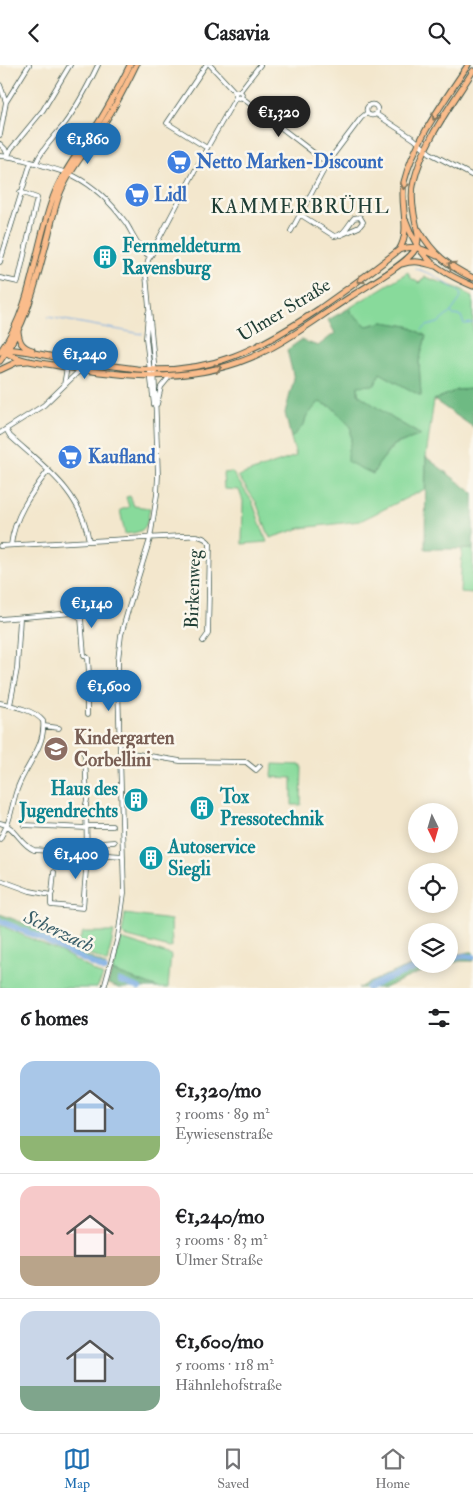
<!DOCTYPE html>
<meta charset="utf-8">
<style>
:root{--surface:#fff;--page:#f6f6f6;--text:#202124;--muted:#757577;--line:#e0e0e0;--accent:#1f6fb2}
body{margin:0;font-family:"IM FELL Double Pica",serif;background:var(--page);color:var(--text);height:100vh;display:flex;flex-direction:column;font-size:19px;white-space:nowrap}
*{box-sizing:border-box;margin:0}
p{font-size:16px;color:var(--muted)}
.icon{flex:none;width:28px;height:28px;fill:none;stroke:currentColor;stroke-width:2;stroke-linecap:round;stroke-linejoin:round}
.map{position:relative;height:923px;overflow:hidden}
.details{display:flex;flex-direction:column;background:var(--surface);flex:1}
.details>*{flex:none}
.needle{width:32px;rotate:175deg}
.buttons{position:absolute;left:408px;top:738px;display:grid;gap:10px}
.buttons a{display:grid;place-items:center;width:50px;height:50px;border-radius:50%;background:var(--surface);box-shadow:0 2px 12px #0003;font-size:25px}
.price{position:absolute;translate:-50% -42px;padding:0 11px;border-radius:18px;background:var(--accent);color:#fff;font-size:16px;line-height:32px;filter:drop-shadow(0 1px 2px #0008)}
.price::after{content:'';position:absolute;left:50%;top:30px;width:15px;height:11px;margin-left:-8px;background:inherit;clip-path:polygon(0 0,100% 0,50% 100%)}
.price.selected{background:#222;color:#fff}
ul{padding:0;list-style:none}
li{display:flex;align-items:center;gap:15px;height:125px;padding:0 20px}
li+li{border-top:1px solid var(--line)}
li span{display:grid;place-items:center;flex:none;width:140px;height:100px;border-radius:15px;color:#555}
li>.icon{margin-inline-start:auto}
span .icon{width:60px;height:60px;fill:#fffc;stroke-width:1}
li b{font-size:21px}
h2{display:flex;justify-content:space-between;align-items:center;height:60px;padding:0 20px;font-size:21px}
header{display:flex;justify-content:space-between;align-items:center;height:65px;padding:0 20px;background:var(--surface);font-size:22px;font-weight:700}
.menu{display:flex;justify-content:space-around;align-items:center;height:70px;border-top:1px solid var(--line);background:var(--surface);font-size:14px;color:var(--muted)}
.menu a{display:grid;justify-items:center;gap:2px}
.menu .selected{color:var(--accent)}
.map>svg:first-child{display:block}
.green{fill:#88da9b;stroke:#548c68}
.forest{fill:#6eba83;stroke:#467c5c}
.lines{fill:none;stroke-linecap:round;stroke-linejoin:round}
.stream{stroke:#77aae3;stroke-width:1}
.river{stroke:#77aae3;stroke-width:6}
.minor-casing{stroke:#3f564b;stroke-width:5.5}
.major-casing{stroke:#3f564b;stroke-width:7}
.minor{stroke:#fff;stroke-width:4}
.major{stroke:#fabc8b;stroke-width:5}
.oneway{stroke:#82765b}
.labels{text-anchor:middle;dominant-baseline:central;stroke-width:5;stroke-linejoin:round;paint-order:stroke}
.shop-label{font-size:19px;font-weight:bold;fill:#366cbe;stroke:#fbf7ec;text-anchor:start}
.culture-label{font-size:19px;font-weight:bold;fill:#0d838f;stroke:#fbf7ec;text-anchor:start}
.street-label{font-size:19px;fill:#1f3d34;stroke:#fbf7ec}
.education-label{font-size:19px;font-weight:bold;fill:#785e54;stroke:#fbf7ec;text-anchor:start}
.neighbourhood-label{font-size:20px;letter-spacing:1px;fill:#1f3d34;stroke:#fbf7ec}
.water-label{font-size:20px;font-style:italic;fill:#395e69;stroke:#fbf7ec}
</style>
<header><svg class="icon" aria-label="back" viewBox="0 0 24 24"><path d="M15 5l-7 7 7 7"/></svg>Casavia<svg class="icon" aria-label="search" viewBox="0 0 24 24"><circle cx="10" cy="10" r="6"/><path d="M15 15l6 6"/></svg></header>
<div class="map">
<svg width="473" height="923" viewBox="0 0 473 923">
<rect width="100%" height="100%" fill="#fbf7ec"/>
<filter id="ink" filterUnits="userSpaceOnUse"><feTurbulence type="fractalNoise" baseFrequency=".02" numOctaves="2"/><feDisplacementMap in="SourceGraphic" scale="10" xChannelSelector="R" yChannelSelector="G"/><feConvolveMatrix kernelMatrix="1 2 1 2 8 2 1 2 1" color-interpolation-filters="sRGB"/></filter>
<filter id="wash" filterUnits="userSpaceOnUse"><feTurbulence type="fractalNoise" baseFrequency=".0096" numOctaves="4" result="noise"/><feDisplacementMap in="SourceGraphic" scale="20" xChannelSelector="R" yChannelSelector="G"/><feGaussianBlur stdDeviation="1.12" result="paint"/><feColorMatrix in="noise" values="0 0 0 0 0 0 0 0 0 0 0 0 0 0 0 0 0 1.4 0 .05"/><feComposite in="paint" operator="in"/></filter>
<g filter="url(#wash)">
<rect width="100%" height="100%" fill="#f3e7cd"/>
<path class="green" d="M 408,207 L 411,213 L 419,218 L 425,212 L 463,225 L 473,233 L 473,324 L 457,325 L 434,335 L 426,392 L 425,424 L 360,456 L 301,463 L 270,473 L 256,437 L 238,411 L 296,391 L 291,373 L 304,360 L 306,352 L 319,337 L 332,342 L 351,362 L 351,376 L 348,385 L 373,409 L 378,400 L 394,380 L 421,370 L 392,353 L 358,329 L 358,320 L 380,308 L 421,331 L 419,297 L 426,271 L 408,261 L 383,257 L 367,261 L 350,247 L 351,242 Z
M 232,407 L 252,436 L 267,477 L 242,479 L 243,436 L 239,425 L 224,424 L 223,408 Z
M 130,431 L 134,441 L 150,443 C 146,463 147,467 125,469 L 120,445 L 129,442 L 126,432 Z
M 462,484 L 473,484 L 473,528 L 460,527 Z
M 273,699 L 302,700 L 301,740 L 292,740 L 292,713 L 272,712 Z
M 125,849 L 171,855 L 172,882 L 170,883 L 124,871 L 122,869 Z
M 0,860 L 63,888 L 103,911 L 97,923 L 0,923 Z
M 83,867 L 114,867 L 107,898 L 76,882 Z
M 121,874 L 171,890 L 168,923 L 158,923 L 112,906 Z"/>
<path class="forest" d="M 351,242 L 350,247 L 367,261 L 383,257 L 408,261 L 426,271 L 419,297 L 421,331 L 380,308 L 375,320 L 358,321 L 358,329 L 392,353 L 421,370 L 393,380 L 378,400 L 373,409 L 348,397 L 348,385 L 351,376 L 351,362 L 332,342 L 319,337 L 306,352 L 304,360 L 291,373 L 285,348 L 294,314 L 287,285 L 301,275 L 318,281 L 335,268 L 328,255 Z
M 473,324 L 473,362 L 434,335 L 457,325 Z
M 426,392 L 473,428 L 473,484 L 425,484 Z
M 0,849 L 35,862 L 106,901 L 104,906 L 52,879 L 0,857 Z
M 469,887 L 473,887 L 473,896 L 460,896 L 418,908 L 384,923 L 358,923 L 384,911 L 416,899 L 449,899 L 449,891 Z
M 112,906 L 158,923 L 119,923 L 108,919 Z"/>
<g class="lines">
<path class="stream" d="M 415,203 L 433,210 L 460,227 L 461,233 L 451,247 L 453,250 L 461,251 L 464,259 L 473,258
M 48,252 L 142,269
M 422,265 L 427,261 L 438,258 L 451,247"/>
<path class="river" d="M 0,856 L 41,873 L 105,905
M 449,894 L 464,891 L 473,892
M 120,916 L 139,923
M 368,923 L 384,915 L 426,899"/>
</g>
</g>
<g filter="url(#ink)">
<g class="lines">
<defs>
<path id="minor" d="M 206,0 L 167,58 L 207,83
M 210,0 L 235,27 L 235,29 L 236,32 L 239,33 L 241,32 L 242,29 L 240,26 L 235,27
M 0,20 L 6,37 L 0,70
M 240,26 L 260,0
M 241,32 L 314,88 L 322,94 L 326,95
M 6,37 L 29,0
M366.5 45a5.5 5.5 0 1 1 11 0a5.5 5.5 0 1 1-11 0Z
M 376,49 L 414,74 L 430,88 L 473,111
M 0,79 L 5,84 L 8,91
M 0,91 C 13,91 25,95 38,99 C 50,103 63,106 74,111 C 94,121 113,140 126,158 C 132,167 140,187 150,191
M 8,91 L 11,84 L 43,45 L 70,0
M 326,95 L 330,94 L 361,53 L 367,48
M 36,98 C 43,82 53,74 63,61 C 77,42 88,21 98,0
M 301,150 L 334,171 C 344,171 348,160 354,153 L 360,152 L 363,157 L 359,162 L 341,170
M 291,166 L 325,103 L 326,95
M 152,187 L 207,83 L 236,32
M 0,197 L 31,97
M 0,213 L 18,217 L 37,133 L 20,127
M 148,248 L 146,273 L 154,340
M 64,320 L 67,302
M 157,339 L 161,322 L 170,311
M 6,364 L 10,371 C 45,403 81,426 89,476
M 0,368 L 44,340 L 77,308 L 83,305
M 11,480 C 14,452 31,428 48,406
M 0,481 L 181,471 C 192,471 204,469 210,479 L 208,569 L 203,576
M 0,554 L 73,548 L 81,553 L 84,590 L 88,593 L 90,625 L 87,629 L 87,650
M 0,638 C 14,641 34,645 43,656 C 46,681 26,700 18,722 C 13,734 12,748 7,760 C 5,765 2,769 0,774
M 10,640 L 17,604 L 20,553
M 44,661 L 59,663
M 120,686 L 180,696 L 246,697 L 256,705 L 260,701
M 0,758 C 16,761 20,780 34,785 L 123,791
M 24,760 L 86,763
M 87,761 L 112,761
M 87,779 L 114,777
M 0,815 L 30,826 L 51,830 L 52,828 L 54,807
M 51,830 L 51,840 L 83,843 L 87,792 L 86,739 L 87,735 L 85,690 L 82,685
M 104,923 L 118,872 L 124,828 L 118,619 L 118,595 L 121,570 L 129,542 L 150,474 L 157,429 L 158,410 L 154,297 L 146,210 L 148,195 L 152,189 L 151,185"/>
<path id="major" d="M 406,156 C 419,194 438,206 473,221
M 419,165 C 433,189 448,201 473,213
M 399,185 C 412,165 399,139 404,117 C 414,76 445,35 468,0
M 402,199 C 414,195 422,197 435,201
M 18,266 C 19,277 22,282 32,285
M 2,284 C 13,296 43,298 59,301 C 129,313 201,320 267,285 C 296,270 322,250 350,232 C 365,222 405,200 414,186 C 422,174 416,162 414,149 C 412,138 411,127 414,116 C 424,75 451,41 473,6
M 2,284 C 20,284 37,289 55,292 C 82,297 109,301 137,304 C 212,310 259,284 319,244 C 346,225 373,206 399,185 C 416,179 422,184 437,191
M 0,287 C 35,239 34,177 56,125 C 66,102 83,81 97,60 C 109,41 120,20 130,0
M 0,296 C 28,258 37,213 49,168 C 52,155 55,141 60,128 C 70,103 89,83 103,60 C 116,41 126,20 136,0
M 0,305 L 17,297 L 28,296"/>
</defs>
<use href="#minor" class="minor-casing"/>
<use href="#major" class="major-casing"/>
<use href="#minor" class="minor"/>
<use href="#major" class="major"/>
</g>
<defs><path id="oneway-chevron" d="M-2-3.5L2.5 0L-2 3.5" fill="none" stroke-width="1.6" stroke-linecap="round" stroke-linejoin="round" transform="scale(1.25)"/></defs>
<g class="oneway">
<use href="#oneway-chevron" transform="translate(435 52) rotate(122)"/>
<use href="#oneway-chevron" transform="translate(404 121) rotate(101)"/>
<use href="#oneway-chevron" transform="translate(451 200) rotate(-146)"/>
<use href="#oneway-chevron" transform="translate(360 215) rotate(144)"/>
<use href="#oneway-chevron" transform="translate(218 303) rotate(-15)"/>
</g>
</g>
<defs>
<symbol id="supermarket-disc" viewBox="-11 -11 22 22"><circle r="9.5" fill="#3f7fe0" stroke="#fbf7ec"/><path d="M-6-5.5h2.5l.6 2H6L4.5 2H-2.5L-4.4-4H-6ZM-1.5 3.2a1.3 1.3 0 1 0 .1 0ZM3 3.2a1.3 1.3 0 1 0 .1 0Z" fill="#fff"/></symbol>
<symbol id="building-disc" viewBox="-11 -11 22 22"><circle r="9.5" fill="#0f9aa8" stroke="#fbf7ec"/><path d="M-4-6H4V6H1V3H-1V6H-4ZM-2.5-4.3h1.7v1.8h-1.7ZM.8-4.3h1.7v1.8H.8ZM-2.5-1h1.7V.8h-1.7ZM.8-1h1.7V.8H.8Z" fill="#fff"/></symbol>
<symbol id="school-disc" viewBox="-11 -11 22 22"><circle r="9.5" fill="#8d6e63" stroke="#fbf7ec"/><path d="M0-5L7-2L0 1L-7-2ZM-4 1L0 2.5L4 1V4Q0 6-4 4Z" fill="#fff"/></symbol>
</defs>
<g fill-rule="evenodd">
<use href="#supermarket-disc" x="165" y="83" width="28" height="28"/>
<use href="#supermarket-disc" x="123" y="116" width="28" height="28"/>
<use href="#building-disc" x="91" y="178" width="28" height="28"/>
<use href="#supermarket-disc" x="56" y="378" width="28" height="28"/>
<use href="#school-disc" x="42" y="670" width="28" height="28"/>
<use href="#building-disc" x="122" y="721" width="28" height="28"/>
<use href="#building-disc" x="188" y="729" width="28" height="28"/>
<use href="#building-disc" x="137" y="779" width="28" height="28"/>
</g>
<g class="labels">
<g class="shop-label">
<text x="196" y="97">Netto Marken-Discount</text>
<text x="154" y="130">Lidl</text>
<text x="88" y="392">Kaufland</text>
</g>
<g class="culture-label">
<text x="122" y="181">Fernmeldeturm<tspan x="122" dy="22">Ravensburg</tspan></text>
<text x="118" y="724" text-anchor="end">Haus des<tspan x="118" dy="22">Jugendrechts</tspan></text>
<text x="220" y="732">Tox<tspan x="220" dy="22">Pressotechnik</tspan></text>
<text x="168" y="782">Autoservice<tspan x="168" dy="22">Siegli</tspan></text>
</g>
<g class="street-label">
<text transform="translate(284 245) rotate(-31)">Ulmer Straße</text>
<text transform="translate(193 524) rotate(-88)">Birkenweg</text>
</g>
<g class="education-label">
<text x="74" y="673">Kindergarten<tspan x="74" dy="22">Corbellini</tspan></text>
</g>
<g class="neighbourhood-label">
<text x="300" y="141">KAMMERBRÜHL</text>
</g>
<g class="water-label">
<text transform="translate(59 866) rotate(25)">Scherzach</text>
</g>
</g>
</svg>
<div class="buttons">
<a><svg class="needle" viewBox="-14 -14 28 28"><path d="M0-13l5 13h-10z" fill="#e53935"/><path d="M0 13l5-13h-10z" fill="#757577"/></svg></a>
<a><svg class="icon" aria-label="locate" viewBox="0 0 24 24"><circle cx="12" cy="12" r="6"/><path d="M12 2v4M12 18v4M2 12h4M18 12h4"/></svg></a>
<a><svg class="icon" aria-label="layers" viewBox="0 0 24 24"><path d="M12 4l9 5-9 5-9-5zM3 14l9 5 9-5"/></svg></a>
</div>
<b class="price selected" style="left:279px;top:73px">€1,320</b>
<b class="price" style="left:88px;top:100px">€1,860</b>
<b class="price" style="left:85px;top:315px">€1,240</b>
<b class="price" style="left:92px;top:564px">€1,140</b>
<b class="price" style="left:109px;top:647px">€1,600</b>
<b class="price" style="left:76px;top:815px">€1,400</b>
</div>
<section class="details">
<h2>6 homes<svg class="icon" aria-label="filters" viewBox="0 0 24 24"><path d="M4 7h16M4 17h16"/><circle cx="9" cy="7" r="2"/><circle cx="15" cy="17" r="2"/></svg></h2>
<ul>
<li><span style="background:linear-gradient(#a9c7e8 75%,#8fb573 0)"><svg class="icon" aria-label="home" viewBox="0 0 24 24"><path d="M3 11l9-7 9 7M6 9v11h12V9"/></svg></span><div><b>€1,320/mo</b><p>3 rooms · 89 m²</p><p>Eywiesenstraße</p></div></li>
<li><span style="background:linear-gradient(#f6c9c9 70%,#b9a48a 0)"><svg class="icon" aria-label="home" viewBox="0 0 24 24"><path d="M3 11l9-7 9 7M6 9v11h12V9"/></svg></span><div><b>€1,240/mo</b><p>3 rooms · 83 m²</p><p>Ulmer Straße</p></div></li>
<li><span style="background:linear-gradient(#c9d6e8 75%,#7fa58c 0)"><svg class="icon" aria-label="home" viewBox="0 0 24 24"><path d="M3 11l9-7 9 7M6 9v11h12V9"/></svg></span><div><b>€1,600/mo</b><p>5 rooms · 118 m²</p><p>Hähnlehofstraße</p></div></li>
</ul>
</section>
<nav class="menu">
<a class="selected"><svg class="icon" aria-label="map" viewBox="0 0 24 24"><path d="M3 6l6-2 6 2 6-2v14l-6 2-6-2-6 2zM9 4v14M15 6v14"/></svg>Map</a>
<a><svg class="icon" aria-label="saved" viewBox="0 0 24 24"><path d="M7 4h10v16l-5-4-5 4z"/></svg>Saved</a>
<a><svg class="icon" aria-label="home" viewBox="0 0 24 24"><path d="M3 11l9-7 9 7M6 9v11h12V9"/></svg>Home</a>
</nav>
